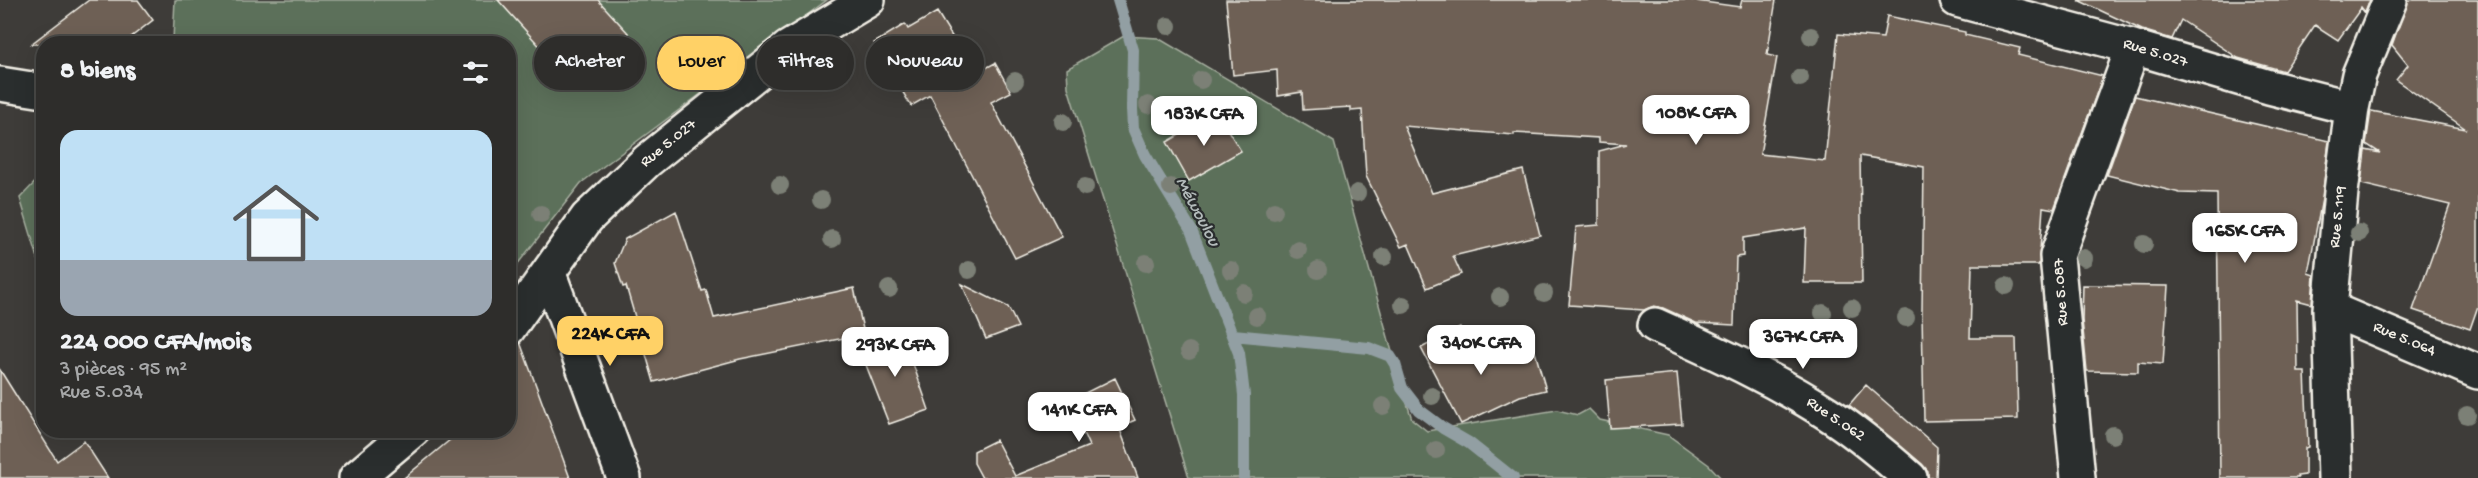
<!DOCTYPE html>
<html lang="fr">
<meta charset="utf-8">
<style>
:root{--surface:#2e2d2b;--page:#363533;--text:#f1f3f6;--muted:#a7a8a9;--line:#494947;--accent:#ffd166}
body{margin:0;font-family:"Gochi Hand",sans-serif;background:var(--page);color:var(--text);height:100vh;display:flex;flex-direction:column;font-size:22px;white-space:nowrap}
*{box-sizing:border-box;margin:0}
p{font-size:20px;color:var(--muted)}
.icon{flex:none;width:33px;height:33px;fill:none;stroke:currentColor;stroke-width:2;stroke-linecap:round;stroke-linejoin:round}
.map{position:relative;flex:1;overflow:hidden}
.side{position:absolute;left:36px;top:36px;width:480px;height:402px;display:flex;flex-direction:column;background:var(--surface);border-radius:24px;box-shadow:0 6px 24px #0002,0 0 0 2px var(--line)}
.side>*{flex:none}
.guide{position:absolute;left:534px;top:36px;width:570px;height:54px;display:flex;gap:12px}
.price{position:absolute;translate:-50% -51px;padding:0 14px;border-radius:12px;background:#fff;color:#222;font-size:20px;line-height:39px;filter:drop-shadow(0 2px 3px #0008)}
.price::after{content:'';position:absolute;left:50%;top:36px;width:18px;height:14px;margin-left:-9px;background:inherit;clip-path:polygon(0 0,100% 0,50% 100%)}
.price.active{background:var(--accent);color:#111}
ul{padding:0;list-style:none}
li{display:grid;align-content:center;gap:12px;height:318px;padding:0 24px}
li+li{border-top:2px solid var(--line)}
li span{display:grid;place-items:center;height:186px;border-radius:18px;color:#555}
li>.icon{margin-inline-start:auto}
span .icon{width:108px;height:108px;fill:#fffc;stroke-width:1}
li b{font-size:26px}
h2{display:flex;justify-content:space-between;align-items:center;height:72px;padding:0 24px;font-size:26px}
.tag{padding:0 21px;border-radius:27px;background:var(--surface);box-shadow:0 6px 24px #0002,0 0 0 2px var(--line);font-size:21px;line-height:54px}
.tag.active{background:var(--accent);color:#111}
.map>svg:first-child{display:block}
.green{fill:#5b705a;stroke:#a8b0a1;stroke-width:1.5}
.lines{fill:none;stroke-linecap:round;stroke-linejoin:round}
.stream{stroke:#929fa3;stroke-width:12}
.building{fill:#6e6054;stroke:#f4f1e8;stroke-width:1.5}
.minor-casing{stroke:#f4f1e8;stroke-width:38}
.minor{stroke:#2a2d2e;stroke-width:33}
.tree{fill:#7c8076}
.labels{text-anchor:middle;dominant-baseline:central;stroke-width:4.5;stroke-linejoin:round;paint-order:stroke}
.street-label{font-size:16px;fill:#f4f1e8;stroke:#2a2d2e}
.water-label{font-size:18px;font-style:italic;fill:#b2baba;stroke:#2a2d2e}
</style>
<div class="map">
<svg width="2478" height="478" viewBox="0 0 2478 478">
<rect width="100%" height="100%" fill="#3e3c39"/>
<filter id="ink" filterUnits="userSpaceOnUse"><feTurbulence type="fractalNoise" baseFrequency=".0167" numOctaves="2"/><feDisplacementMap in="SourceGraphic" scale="12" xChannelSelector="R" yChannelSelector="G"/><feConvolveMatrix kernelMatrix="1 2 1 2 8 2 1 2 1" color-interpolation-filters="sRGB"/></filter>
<g filter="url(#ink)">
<path class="green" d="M 175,0 L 827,0 L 581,183 L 509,275 L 508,44 L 170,44 L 173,40 Z
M 1124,36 L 1158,38 L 1334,142 L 1402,388 L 1412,419 L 1427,431 L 1557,410 L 1578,415 L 1589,409 L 1600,420 L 1668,435 L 1709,465 L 1721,478 L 1189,478 L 1068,87 L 1067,69 Z
M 43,174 L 43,275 L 20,198 Z"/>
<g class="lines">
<path class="stream" d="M 1118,0 L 1133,50 L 1132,109 L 1133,128 L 1145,155 L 1191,230 L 1239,353 L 1244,395 L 1244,478
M 1233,335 L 1369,348 L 1390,356 L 1395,364 L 1402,388 L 1419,410 L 1443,428 L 1469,443 L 1513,478"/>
</g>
<path class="building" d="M 89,0 L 138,0 L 153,20 L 122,44 L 31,44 Z
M 498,0 L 598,0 L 629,34 L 573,83 Z
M 1226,0 L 1689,0 L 1740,7 L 1742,0 L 1776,0 L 1767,55 L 1777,57 L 1760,154 L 1825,161 L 1838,34 L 1883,38 L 1887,16 L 1965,32 L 1965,35 L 2020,48 L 2018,55 L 2103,76 L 2054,209 L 2043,207 L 2039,265 L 1972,265 L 1970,338 L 2016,338 L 2018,419 L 1924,421 L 1922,312 L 1924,167 L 1860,156 L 1862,283 L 1804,283 L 1806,228 L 1743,238 L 1743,256 L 1736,257 L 1734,325 L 1696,323 L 1663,308 L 1654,306 L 1644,310 L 1569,305 L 1576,227 L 1599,225 L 1599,151 L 1626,144 L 1599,142 L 1599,138 L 1514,133 L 1514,135 L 1404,126 L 1432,193 L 1523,170 L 1540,235 L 1453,256 L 1461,274 L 1427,288 L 1408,244 L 1401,247 L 1366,176 L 1362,110 L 1351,111 L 1351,107 L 1303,110 L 1302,92 L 1278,96 L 1277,70 L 1233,75 Z
M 2078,0 L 2370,0 L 2365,13 L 2361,8 L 2338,40 L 2315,25 L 2284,71 L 2238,58 L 2181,20 L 2172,39 L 2142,30 Z
M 2408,0 L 2478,0 L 2478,306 L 2470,329 L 2413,310 L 2450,205 L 2361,184 L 2365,150 L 2380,153 L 2366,144 L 2371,111 L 2466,129 L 2396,80 L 2408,65 L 2392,45 Z
M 937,12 L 975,74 L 995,63 L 1011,92 L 991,102 L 1062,237 L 1015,258 L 930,95 L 911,106 L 874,43 L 905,24 L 908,29 Z
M 2135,96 L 2329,141 L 2322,199 L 2308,273 L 2314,275 L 2312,304 L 2297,300 L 2298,372 L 2305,372 L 2308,447 L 2305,448 L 2305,475 L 2297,476 L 2298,478 L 2220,478 L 2217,194 L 2180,193 L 2107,175 Z
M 1217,113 L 1241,151 L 1189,181 L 1167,142 Z
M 676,211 L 702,291 L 706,290 L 714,318 L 854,288 L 864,334 L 740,359 L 654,382 L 626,286 L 623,287 L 615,263 L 625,239 Z
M 962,284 L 1008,307 L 1018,327 L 986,339 Z
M 2083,285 L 2168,286 L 2163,364 L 2138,362 L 2138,372 L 2087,371 L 2082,320 Z
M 1460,328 L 1478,362 L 1533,345 L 1546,390 L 1520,396 L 1461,424 L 1421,348 Z
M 902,332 L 929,410 L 889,424 L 859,347 Z
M 520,342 L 570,478 L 404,478 L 462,430 L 508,430 L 508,347 Z
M 0,370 L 57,461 L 84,441 L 108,478 L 0,478 Z
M 1677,373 L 1682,424 L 1610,428 L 1606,380 Z
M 1115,378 L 1135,420 L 1119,427 L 1138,478 L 982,478 L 974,463 L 974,451 L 996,440 L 1015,476 L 1089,446 L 1069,401 Z
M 1866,385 L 1937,447 L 1936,478 L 1928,478 L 1928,471 L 1922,464 L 1849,405 Z"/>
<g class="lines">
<defs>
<path id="minor" d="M 1957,0 L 2133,47 L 2269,87 L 2352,108
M 0,84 L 44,91
M 549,274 L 624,478
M 2330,309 L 2478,372
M 1655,325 C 1714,352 1773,378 1827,413 C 1857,432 1884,455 1910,478
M 508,329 L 587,218 L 647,161 L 788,48 L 868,0
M 356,478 L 413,430
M 2078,478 L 2057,256 L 2133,47
M 2335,478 L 2330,309 L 2341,192 L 2352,108 L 2359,75 L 2390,0"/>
</defs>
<use href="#minor" class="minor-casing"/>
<use href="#minor" class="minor"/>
</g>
<g class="tree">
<circle cx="1168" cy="26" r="9"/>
<circle cx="1811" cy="36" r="9"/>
<circle cx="1800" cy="78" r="9"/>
<circle cx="1201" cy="80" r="9"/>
<circle cx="1015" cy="81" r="9"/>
<circle cx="1148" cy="105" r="9"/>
<circle cx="1063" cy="122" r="9"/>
<circle cx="780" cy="185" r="9"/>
<circle cx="1085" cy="187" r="9"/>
<circle cx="1171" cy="187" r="9"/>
<circle cx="1357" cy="193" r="9"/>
<circle cx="821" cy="200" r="9"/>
<circle cx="1274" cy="211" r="9"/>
<circle cx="541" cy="214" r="9"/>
<circle cx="2359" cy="233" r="9"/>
<circle cx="832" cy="239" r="9"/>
<circle cx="2144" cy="244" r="9"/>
<circle cx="1298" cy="250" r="9"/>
<circle cx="1384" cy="257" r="9"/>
<circle cx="2084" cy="258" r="9"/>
<circle cx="1146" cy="263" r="9"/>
<circle cx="969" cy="270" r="9"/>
<circle cx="1231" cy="270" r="9"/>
<circle cx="1318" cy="270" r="9"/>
<circle cx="2006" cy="286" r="9"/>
<circle cx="889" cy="289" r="9"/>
<circle cx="1244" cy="293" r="9"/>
<circle cx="1544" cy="293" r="9"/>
<circle cx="1500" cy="297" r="9"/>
<circle cx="1403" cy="305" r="9"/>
<circle cx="1852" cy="308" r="9"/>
<circle cx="1823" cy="313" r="9"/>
<circle cx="1257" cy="316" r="9"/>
<circle cx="1906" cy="318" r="9"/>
<circle cx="1189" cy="351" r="9"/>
<circle cx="1432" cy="396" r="9"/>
<circle cx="1383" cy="406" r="9"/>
<circle cx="2467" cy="415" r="9"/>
<circle cx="2113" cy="435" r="9"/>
<circle cx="1436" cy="450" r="9"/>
</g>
</g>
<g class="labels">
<g class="street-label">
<text transform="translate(2155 54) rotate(17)">Rue 5.027</text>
<text transform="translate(669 144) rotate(-39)">Rue 5.027</text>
<text transform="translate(2339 217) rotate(-84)">Rue 5.119</text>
<text transform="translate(2062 292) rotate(-94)">Rue 5.087</text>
<text transform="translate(2404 340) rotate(23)">Rue 5.064</text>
<text transform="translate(1835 420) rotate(34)">Rue 5.062</text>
</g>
<g class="water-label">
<text transform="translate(1197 212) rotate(62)">Méwoulou</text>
</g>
</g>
</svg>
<b class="price" style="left:1696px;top:146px">108K CFA</b>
<b class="price" style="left:1204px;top:147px">183K CFA</b>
<b class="price" style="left:2245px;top:264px">165K CFA</b>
<b class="price active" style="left:610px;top:367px">224K CFA</b>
<b class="price" style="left:1803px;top:370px">367K CFA</b>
<b class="price" style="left:1481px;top:376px">340K CFA</b>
<b class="price" style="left:895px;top:378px">293K CFA</b>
<b class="price" style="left:1079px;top:443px">141K CFA</b>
<div class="guide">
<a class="tag">Acheter</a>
<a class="tag active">Louer</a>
<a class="tag">Filtres</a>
<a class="tag">Nouveau</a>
</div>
<section class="side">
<h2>8 biens<svg class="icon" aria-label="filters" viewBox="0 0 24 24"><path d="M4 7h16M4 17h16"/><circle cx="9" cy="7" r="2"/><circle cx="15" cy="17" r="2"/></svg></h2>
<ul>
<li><span style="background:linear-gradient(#bfe0f5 70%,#9aa5b1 0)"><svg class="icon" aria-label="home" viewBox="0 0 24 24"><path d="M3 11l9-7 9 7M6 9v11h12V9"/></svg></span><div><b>224 000 CFA/mois</b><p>3 pièces · 95 m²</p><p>Rue 5.034</p></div></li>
</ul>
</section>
</div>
